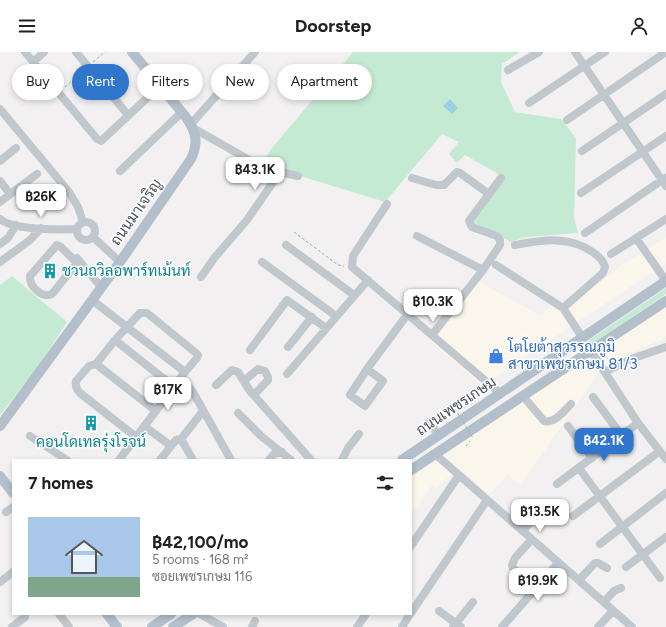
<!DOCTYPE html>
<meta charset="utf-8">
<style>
:root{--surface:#fff;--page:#f6f6f6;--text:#202124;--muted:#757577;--line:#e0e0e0;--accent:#3076cd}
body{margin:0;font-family:Figtree,Sarabun,sans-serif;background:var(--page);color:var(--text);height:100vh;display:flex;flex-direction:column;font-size:15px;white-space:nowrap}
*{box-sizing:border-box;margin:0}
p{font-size:13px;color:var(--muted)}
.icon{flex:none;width:22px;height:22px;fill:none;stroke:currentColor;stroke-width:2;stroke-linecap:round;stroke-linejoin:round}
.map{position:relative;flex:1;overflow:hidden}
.panel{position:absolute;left:12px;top:407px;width:400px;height:156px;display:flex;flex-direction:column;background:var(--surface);border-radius:0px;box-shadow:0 2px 6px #0003}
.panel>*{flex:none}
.top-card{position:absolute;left:12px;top:12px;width:400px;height:36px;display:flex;gap:8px}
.price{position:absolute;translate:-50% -34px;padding:0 9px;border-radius:8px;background:#fff;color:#222;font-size:13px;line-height:26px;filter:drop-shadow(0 1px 2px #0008)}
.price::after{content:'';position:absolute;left:50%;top:24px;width:12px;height:9px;margin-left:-6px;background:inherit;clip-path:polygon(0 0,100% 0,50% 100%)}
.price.on{background:var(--accent);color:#fff}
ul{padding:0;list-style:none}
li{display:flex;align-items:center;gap:12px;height:100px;padding:0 16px}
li+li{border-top:1px solid var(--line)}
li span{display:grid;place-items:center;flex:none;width:112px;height:80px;border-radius:0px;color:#555}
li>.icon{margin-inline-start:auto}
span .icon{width:48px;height:48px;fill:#fffc;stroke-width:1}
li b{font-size:17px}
h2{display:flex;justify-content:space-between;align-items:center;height:48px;padding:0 16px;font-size:17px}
.chip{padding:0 14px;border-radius:18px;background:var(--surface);box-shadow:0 2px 6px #0003;font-size:14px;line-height:36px}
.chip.on{background:var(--accent);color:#fff}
header{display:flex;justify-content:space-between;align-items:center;height:52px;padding:0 16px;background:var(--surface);font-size:18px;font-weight:700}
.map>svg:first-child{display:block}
.commercial{fill:#faf6ec}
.green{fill:#c5ead3}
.water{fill:#97d3e2}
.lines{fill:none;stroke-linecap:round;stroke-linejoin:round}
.path{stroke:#81c4a2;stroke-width:1;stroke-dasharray:3 2;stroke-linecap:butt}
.minor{stroke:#c0c7cd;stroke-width:8}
.major{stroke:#b3c0cb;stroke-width:10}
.path-bridge{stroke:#81c4a2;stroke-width:1;stroke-dasharray:3 2;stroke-linecap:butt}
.labels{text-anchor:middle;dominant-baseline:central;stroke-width:3;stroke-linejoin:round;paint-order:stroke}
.street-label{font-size:15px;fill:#4a535b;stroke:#fff}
.culture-label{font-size:15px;fill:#0d838f;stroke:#fff;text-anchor:start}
.shop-label{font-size:15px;fill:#366cbe;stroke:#fff;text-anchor:start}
</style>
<header><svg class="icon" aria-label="menu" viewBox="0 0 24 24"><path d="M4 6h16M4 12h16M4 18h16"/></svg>Doorstep<svg class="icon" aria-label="person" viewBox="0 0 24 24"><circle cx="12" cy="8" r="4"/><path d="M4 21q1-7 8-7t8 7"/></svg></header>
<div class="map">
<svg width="666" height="575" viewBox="0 0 666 575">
<rect width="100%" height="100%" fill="#f2f0f0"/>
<path class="commercial" d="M 666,185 L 666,211 L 482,334 L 431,290 L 479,229 L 540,264 L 551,254 L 567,255 L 619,215 Z
M 666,253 L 666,285 L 661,288 L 604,312 L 521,433 L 508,423 L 489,443 L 458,416 L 437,436 L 432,433 L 411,463 L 411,425 Z"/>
<path class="green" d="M 353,0 L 520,0 L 502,12 L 501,30 L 515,60 L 561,67 L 576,86 L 574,166 L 578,181 L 526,185 L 511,190 L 473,170 L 500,123 L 465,103 L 457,111 L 449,102 L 459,90 L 442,82 L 385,150 L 261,112 L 272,96 Z
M 12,224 L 67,270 L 37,316 L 0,363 L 0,233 Z
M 666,236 L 666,242 L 591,293 L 588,289 Z"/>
<path class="water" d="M 450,47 L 458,56 L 452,62 L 443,54 Z"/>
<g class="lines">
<path class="path" d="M 93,10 L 105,0
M 65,35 L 83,19
M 294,180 L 338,213 L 344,214
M 443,361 L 455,357
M 466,394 L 470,389"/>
<path class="minor" d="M 25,0 L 97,87 L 101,89 L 160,34
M 76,0 L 128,63
M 575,0 L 666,134
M 33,10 L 44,0
M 508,18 L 539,0
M 529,51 L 605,0
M 0,57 L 69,140 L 78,155 L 83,170
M 567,68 L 666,0
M 191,72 L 255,0
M 193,76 L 260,114 L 280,120 L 247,168 L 215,205 L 201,225
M 582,99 L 666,42
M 0,109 L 16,96
M 120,119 L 182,60
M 280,120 L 298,124
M 412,126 L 436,133 L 444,133 L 457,120 L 460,121 L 489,142
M 0,129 L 10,142
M 581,141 L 666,84
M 0,150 L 37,122
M 387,152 L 353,204 L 352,215 L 501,342
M 0,167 C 13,178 60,178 77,177
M77 179a9 9 0 1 1 18 0a9 9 0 1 1-18 0Z
M 585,181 L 665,126
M 417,184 L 483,218
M 93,185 L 120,210
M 636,186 L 666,229
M 0,192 L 8,186 L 16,173
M 286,193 L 354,243
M 515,193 C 543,188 570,183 594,201 C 600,206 603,208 605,215 L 603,221 L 563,256
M 611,202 L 666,167
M 77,206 L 101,235
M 0,210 L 30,188 L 41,176
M 262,210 L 336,264
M 77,211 L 61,195 L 57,193 L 30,224 C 29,234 42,247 52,242 L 77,211 L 79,209
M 496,213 L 563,256 L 582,285
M 92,248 L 185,320
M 432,283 L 483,218 L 500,193 L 500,188 L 497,184 L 472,175 L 469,169 L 501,126
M 115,288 L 174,335
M 288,295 L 312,265
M 250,298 L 287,248 L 326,276
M 591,299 L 638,371 L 666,407
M 96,312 L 156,359
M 367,317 L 383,329 L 365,354 L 350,343 L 367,317 L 407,263
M 605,320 L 631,307 L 666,295
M 287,322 L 368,228
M 181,326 L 193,340 L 231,408
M 244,329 L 258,317 L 265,319 L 268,325 L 268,328 L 254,343
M 216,333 L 232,318 L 238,320 L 250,339 L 311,408
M 523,344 L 544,369 C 555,372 564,359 571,352
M 593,345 L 622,384
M 238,361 L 261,384 L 291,408
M 429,370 L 439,384
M 144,374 L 171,394
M 568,374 L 592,406
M 30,384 L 67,408
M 181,387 L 193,408
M 435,402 L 632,575
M 119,408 L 185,320 L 197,306 L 198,303 L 196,301 L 147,261 L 140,261 L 115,288 L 96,312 L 89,314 L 76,329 C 75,334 76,337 80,341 L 136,385
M 160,408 L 176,388 L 181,387 L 203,359
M 269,408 L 274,402 L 282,400
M 342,408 L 348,396 L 359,382
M 579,416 L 660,526
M 557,432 L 638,371
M 6,460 L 13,455
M 573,464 L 660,399
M 523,479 L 536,464 L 539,463 L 545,465
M 532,487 L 515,506 L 512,513 L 513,516 L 536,537
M 600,492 L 666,441
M 411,494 L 459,423
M 626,515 L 666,485
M 579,528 L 595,511 L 598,511 L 607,516
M 0,530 L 13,520
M 604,550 L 614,539 L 621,536
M 439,559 L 461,575
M 411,561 L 487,448
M 59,562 L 69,575
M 200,562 L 223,575
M 12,575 L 25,565
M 252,575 L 255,569
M 357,575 L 366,562
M 402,575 L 410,562
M 453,575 L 473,550
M 502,575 L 558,511
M 598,575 L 613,559"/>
<path class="major" d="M 0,374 L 120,210 L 191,107 C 199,90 196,79 185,64 L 132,0
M 402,408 L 666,229
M 411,418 L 666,249
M 0,424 L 13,441
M 107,562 L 117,575
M 152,575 L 171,562
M 173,575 L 193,562"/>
<path class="path-bridge" d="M 455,357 L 473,386"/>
</g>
<defs>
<symbol id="building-bare" viewBox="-9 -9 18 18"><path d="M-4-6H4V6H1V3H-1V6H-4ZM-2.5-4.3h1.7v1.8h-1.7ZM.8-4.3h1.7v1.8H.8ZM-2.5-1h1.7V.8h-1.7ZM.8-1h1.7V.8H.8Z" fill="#0f9aa8" stroke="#fff" stroke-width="2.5" paint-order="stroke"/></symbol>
<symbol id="shop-bare" viewBox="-9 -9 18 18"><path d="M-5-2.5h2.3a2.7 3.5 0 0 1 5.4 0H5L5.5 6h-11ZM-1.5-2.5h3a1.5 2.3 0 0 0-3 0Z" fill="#3f7fe0" stroke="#fff" stroke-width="2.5" paint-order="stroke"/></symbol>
</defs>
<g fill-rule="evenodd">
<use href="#building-bare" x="39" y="208" width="22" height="22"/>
<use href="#shop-bare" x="485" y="293" width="22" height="22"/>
<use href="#building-bare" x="80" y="360" width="22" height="22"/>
</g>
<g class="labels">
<g class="street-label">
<text transform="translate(136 160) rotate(-55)">ถนนมาเจริญ</text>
<text transform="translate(456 354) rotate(-34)">ถนนเพชรเกษม</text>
</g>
<g class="culture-label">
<text x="62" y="219">ชวนถวิลอพาร์ทเม้นท์</text>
<text x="91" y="390" text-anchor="middle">คอนโดเทลรุ่งโรจน์</text>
</g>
<g class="shop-label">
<text x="508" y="295">โตโยต้าสุวรรณภูมิ<tspan x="508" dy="17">สาขาเพชรเกษม 81/3</tspan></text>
</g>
</g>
</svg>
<b class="price" style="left:255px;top:139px">฿43.1K</b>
<b class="price" style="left:41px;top:166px">฿26K</b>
<b class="price" style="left:433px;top:271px">฿10.3K</b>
<b class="price" style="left:168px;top:359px">฿17K</b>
<b class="price on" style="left:604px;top:410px">฿42.1K</b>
<b class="price" style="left:540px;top:481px">฿13.5K</b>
<b class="price" style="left:538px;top:550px">฿19.9K</b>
<div class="top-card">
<a class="chip">Buy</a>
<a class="chip on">Rent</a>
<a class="chip">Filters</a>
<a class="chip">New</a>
<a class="chip">Apartment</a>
</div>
<section class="panel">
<h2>7 homes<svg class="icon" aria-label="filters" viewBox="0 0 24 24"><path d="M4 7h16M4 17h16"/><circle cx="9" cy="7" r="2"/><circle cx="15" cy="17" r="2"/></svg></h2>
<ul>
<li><span style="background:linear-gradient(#a9c7e8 75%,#7fa58c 0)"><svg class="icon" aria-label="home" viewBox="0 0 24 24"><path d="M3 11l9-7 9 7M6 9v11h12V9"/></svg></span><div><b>฿42,100/mo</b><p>5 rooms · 168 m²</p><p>ซอยเพชรเกษม 116</p></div></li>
</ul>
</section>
</div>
